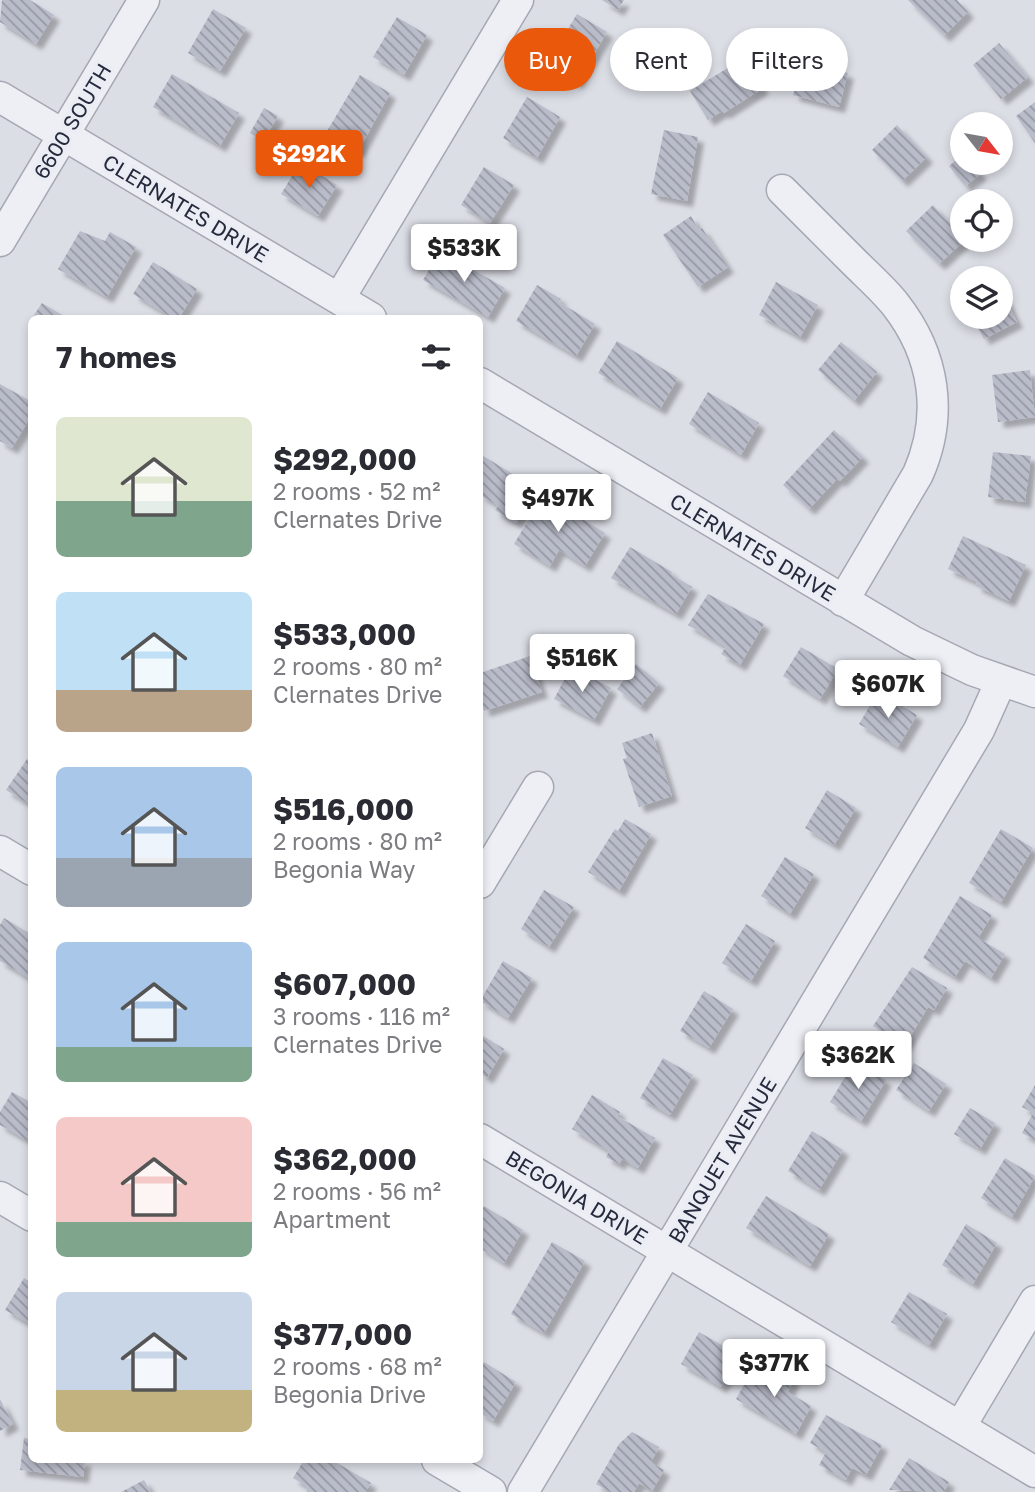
<!DOCTYPE html>
<meta charset="utf-8">
<style>
:root{--surface:#fff;--page:#f7f7f7;--text:#2b2b33;--muted:#7c7c81;--accent:#ea580c}
body{margin:0;font-family:"Golos Text",sans-serif;background:var(--page);color:var(--text);height:100vh;display:flex;flex-direction:column;font-size:26px;white-space:nowrap}
*{box-sizing:border-box;margin:0}
p{font-size:23px;color:var(--muted)}
.icon{flex:none;width:38px;height:38px;fill:none;stroke:currentColor;stroke-width:2;stroke-linecap:round;stroke-linejoin:round}
.map{position:relative;flex:1;overflow:hidden}
.details{position:absolute;left:28px;top:315px;width:455px;height:1148px;display:flex;flex-direction:column;background:var(--surface);border-radius:10px;box-shadow:0 4px 10px #0003}
.details>*{flex:none}
.top-card{position:absolute;left:504px;top:28px;width:425px;height:63px;display:flex;gap:14px}
.needle{width:46px;rotate:121deg}
.controls{position:absolute;left:950px;top:112px;display:grid;gap:14px}
.controls a{display:grid;place-items:center;width:63px;height:63px;border-radius:50%;background:var(--surface);box-shadow:0 4px 10px #0003;font-size:35px}
.price{position:absolute;translate:-50% -60px;padding:0 16px;border-radius:7px;background:#fff;color:#222;font-size:23px;line-height:46px;filter:drop-shadow(0 2px 4px #0008)}
.price::after{content:'';position:absolute;left:50%;top:42px;width:21px;height:16px;margin-left:-10px;background:inherit;clip-path:polygon(0 0,100% 0,50% 100%)}
.price.on{background:var(--accent);color:#fff}
ul{padding:0;list-style:none}
li{display:flex;align-items:center;gap:21px;height:175px;padding:0 28px}
li span{display:grid;place-items:center;flex:none;width:196px;height:140px;border-radius:10px;color:#555}
li>.icon{margin-inline-start:auto}
span .icon{width:84px;height:84px;fill:#fffc;stroke-width:1}
li b{font-size:30px}
h2{display:flex;justify-content:space-between;align-items:center;height:84px;padding:0 28px;font-size:30px}
.chip{padding:0 24px;border-radius:32px;background:var(--surface);box-shadow:0 4px 10px #0003;font-size:24px;line-height:63px}
.chip.on{background:var(--accent);color:#fff}
.map>svg:first-child{display:block}
.building{fill:url(#building-back-hatch);filter:url(#shadow)}
.lines{fill:none;stroke-linecap:round;stroke-linejoin:round}
.minor-casing{stroke:#a5a8b3;stroke-width:33}
.minor{stroke:#eeeff5;stroke-width:30}
.labels{text-anchor:middle;dominant-baseline:central;stroke-width:7;stroke-linejoin:round;paint-order:stroke}
.street-label{font-size:21px;fill:#262a3d;stroke:#ebedf4}
</style>
<div class="map">
<svg width="1035" height="1492" viewBox="0 0 1035 1492">
<defs>
<pattern id="building-back-hatch" width="6" height="6" patternUnits="userSpaceOnUse" patternTransform="scale(1.75)"><rect width="6" height="6" fill="#b9bcc9"/><path d="M-1 5l2 2M0 0l6 6M5-1l2 2" fill="none" stroke="#9699a4"/></pattern>
<filter id="shadow"><feDropShadow dx="6" dy="6" stdDeviation="2" flood-color="#0004"/></filter>
</defs>
<rect width="100%" height="100%" fill="#dcdee6"/>
<path class="building" d="M 2,0 L 30,0 L 54,15 L 36,44 L 0,22 Z
M 602,0 L 624,0 L 618,10 Z
M 908,0 L 957,0 L 968,12 L 944,36 Z
M 213,9 L 246,28 L 220,71 L 188,53 Z
M 577,14 L 607,32 L 577,83 L 546,65 Z
M 397,17 L 427,35 L 404,75 L 373,57 Z
M 999,43 L 1028,77 L 1001,99 L 973,65 Z
M 744,58 L 763,88 L 724,113 L 722,111 L 708,120 L 690,91 Z
M 803,60 L 848,73 L 839,107 L 793,95 Z
M 172,74 L 239,113 L 220,146 L 153,107 Z
M 360,75 L 390,93 L 358,152 L 326,133 Z
M 527,97 L 560,117 L 537,158 L 503,138 Z
M 1035,102 L 1035,143 L 1016,116 Z
M 264,108 L 278,116 L 263,141 L 250,133 Z
M 897,125 L 927,157 L 902,181 L 872,150 Z
M 664,130 L 698,137 L 687,201 L 651,194 Z
M 962,155 L 962,163 L 972,163 L 981,174 L 965,186 L 949,166 Z
M 300,163 L 337,185 L 318,216 L 281,194 Z
M 484,167 L 514,185 L 490,223 L 461,205 Z
M 933,205 L 965,240 L 939,264 L 906,231 Z
M 691,216 L 699,230 L 702,228 L 728,267 L 698,287 L 663,235 Z
M 80,231 L 105,241 L 110,232 L 136,247 L 107,297 L 58,269 Z
M 440,251 L 505,288 L 488,317 L 423,280 Z
M 153,262 L 197,289 L 179,318 L 173,318 L 133,294 Z
M 776,282 L 818,305 L 800,337 L 759,315 Z
M 537,285 L 561,299 L 559,302 L 595,324 L 576,356 L 516,321 Z
M 1001,290 L 1017,322 L 984,339 L 972,317 L 1001,317 Z
M 42,303 L 67,318 L 32,318 Z
M 617,341 L 678,378 L 660,409 L 598,373 Z
M 841,342 L 877,372 L 854,401 L 818,370 Z
M 1030,370 L 1035,417 L 998,422 L 992,375 Z
M 0,384 L 32,402 L 32,414 L 12,448 L 0,441 Z
M 708,392 L 759,423 L 741,455 L 689,424 Z
M 834,430 L 863,457 L 840,481 L 837,479 L 809,509 L 783,485 Z
M 993,452 L 1031,456 L 1025,502 L 988,497 Z
M 480,454 L 537,489 L 516,523 L 495,510 L 498,506 L 480,495 Z
M 543,495 L 605,533 L 585,566 L 559,550 L 550,566 L 514,544 Z
M 963,536 L 1026,565 L 1009,601 L 976,586 L 977,582 L 948,569 Z
M 630,547 L 672,572 L 671,574 L 692,587 L 676,614 L 611,578 Z
M 708,594 L 764,624 L 740,665 L 721,654 L 726,647 L 688,625 Z
M 801,647 L 838,669 L 820,699 L 783,676 Z
M 530,656 L 542,692 L 484,711 L 480,696 L 480,673 Z
M 636,664 L 659,683 L 640,707 L 617,689 Z
M 571,667 L 611,688 L 594,720 L 554,699 Z
M 878,692 L 917,715 L 898,747 L 859,724 Z
M 652,733 L 672,796 L 639,807 L 623,759 L 627,758 L 622,743 Z
M 27,759 L 32,762 L 32,806 L 6,790 Z
M 827,790 L 856,808 L 834,845 L 805,828 Z
M 625,819 L 651,834 L 619,891 L 588,872 L 615,829 L 618,831 Z
M 1001,829 L 1033,848 L 1001,902 L 969,883 Z
M 785,857 L 814,874 L 790,914 L 761,896 Z
M 544,890 L 574,907 L 549,947 L 521,929 Z
M 960,896 L 992,915 L 978,938 L 1005,954 L 991,978 L 965,961 L 955,977 L 923,958 Z
M 4,918 L 32,935 L 32,980 L 0,961 L 0,925 Z
M 746,924 L 775,941 L 751,981 L 722,963 Z
M 503,961 L 532,978 L 508,1018 L 480,1001 Z
M 912,967 L 947,988 L 934,1010 L 928,1007 L 905,1045 L 873,1026 Z
M 704,991 L 733,1009 L 709,1048 L 680,1031 Z
M 480,1034 L 504,1049 L 487,1078 L 480,1073 Z
M 663,1058 L 693,1075 L 670,1115 L 640,1098 Z
M 854,1062 L 886,1080 L 861,1121 L 830,1102 Z
M 914,1063 L 946,1084 L 929,1111 L 896,1090 Z
M 1035,1085 L 1035,1140 L 1022,1133 L 1033,1113 L 1022,1107 Z
M 12,1092 L 32,1103 L 32,1143 L 0,1125 L 0,1112 Z
M 592,1095 L 620,1112 L 617,1116 L 655,1138 L 638,1168 L 622,1159 L 619,1164 L 606,1157 L 609,1151 L 572,1129 Z
M 970,1108 L 995,1123 L 980,1149 L 954,1134 Z
M 812,1131 L 843,1150 L 819,1190 L 788,1171 Z
M 1005,1158 L 1035,1176 L 1012,1217 L 981,1198 Z
M 766,1196 L 829,1234 L 810,1266 L 746,1228 Z
M 484,1206 L 523,1230 L 504,1263 L 480,1248 L 480,1214 Z
M 966,1224 L 997,1243 L 973,1284 L 942,1265 Z
M 552,1242 L 585,1261 L 544,1333 L 511,1314 Z
M 24,1278 L 32,1283 L 32,1325 L 5,1310 Z
M 909,1292 L 947,1314 L 929,1345 L 891,1322 Z
M 699,1332 L 739,1355 L 721,1387 L 681,1364 Z
M 484,1362 L 516,1382 L 493,1421 L 480,1413 L 480,1369 Z
M 754,1367 L 769,1376 L 774,1368 L 794,1380 L 788,1392 L 811,1406 L 796,1434 L 736,1399 Z
M 0,1399 L 13,1424 L 0,1431 Z
M 826,1415 L 882,1445 L 866,1475 L 852,1468 L 846,1480 L 819,1465 L 826,1452 L 810,1443 Z
M 632,1432 L 659,1447 L 651,1462 L 664,1470 L 652,1491 L 639,1483 L 634,1492 L 610,1492 L 596,1484 L 619,1444 Z
M 24,1438 L 32,1439 L 32,1460 L 85,1460 L 83,1477 L 20,1470 Z
M 909,1458 L 949,1482 L 944,1492 L 889,1490 Z
M 304,1460 L 332,1460 L 371,1483 L 365,1492 L 308,1492 L 306,1491 L 308,1487 L 293,1478 Z
M 144,1480 L 151,1492 L 121,1492 Z"/>
<g class="lines">
<defs>
<path id="minor" d="M 0,97 L 371,318
M 782,190 C 806,214 830,238 854,262 C 868,276 883,289 895,304 C 935,355 944,415 918,474 L 843,601
M 0,241 L 144,0
M 339,299 L 518,0
M 480,383 L 912,641 L 972,670 L 1035,692
M 0,851 L 32,870
M 480,883 L 538,787
M 480,1139 L 1035,1472
M 0,1197 L 32,1216
M 960,1427 L 1035,1301
M 437,1460 L 491,1492
M 523,1492 L 979,730 L 1001,681"/>
</defs>
<use href="#minor" class="minor-casing"/>
<use href="#minor" class="minor"/>
</g>
<g class="labels">
<g class="street-label">
<text transform="translate(72 121) rotate(-59)">6600 SOUTH</text>
<text transform="translate(186 208) rotate(31)">CLERNATES DRIVE</text>
<text transform="translate(753 547) rotate(31)">CLERNATES DRIVE</text>
<text transform="translate(722 1160) rotate(-59)">BANQUET AVENUE</text>
<text transform="translate(577 1197) rotate(31)">BEGONIA DRIVE</text>
</g>
</g>
</svg>
<div class="controls">
<a><svg class="needle" viewBox="-14 -14 28 28"><path d="M0-13l5 13h-10z" fill="#e53935"/><path d="M0 13l5-13h-10z" fill="#7c7c81"/></svg></a>
<a><svg class="icon" aria-label="locate" viewBox="0 0 24 24"><circle cx="12" cy="12" r="6"/><path d="M12 2v4M12 18v4M2 12h4M18 12h4"/></svg></a>
<a><svg class="icon" aria-label="layers" viewBox="0 0 24 24"><path d="M12 4l9 5-9 5-9-5zM3 14l9 5 9-5"/></svg></a>
</div>
<b class="price on" style="left:309px;top:190px">$292K</b>
<b class="price" style="left:464px;top:284px">$533K</b>
<b class="price" style="left:558px;top:534px">$497K</b>
<b class="price" style="left:582px;top:694px">$516K</b>
<b class="price" style="left:888px;top:720px">$607K</b>
<b class="price" style="left:858px;top:1091px">$362K</b>
<b class="price" style="left:774px;top:1399px">$377K</b>
<div class="top-card">
<a class="chip on">Buy</a>
<a class="chip">Rent</a>
<a class="chip">Filters</a>
</div>
<section class="details">
<h2>7 homes<svg class="icon" aria-label="filters" viewBox="0 0 24 24"><path d="M4 7h16M4 17h16"/><circle cx="9" cy="7" r="2"/><circle cx="15" cy="17" r="2"/></svg></h2>
<ul>
<li><span style="background:linear-gradient(#dfe7d0 60%,#7fa58c 0)"><svg class="icon" aria-label="home" viewBox="0 0 24 24"><path d="M3 11l9-7 9 7M6 9v11h12V9"/></svg></span><div><b>$292,000</b><p>2 rooms · 52 m²</p><p>Clernates Drive</p></div></li>
<li><span style="background:linear-gradient(#bfe0f5 70%,#b9a48a 0)"><svg class="icon" aria-label="home" viewBox="0 0 24 24"><path d="M3 11l9-7 9 7M6 9v11h12V9"/></svg></span><div><b>$533,000</b><p>2 rooms · 80 m²</p><p>Clernates Drive</p></div></li>
<li><span style="background:linear-gradient(#a9c7e8 65%,#9aa5b1 0)"><svg class="icon" aria-label="home" viewBox="0 0 24 24"><path d="M3 11l9-7 9 7M6 9v11h12V9"/></svg></span><div><b>$516,000</b><p>2 rooms · 80 m²</p><p>Begonia Way</p></div></li>
<li><span style="background:linear-gradient(#a9c7e8 75%,#7fa58c 0)"><svg class="icon" aria-label="home" viewBox="0 0 24 24"><path d="M3 11l9-7 9 7M6 9v11h12V9"/></svg></span><div><b>$607,000</b><p>3 rooms · 116 m²</p><p>Clernates Drive</p></div></li>
<li><span style="background:linear-gradient(#f6c9c9 75%,#7fa58c 0)"><svg class="icon" aria-label="home" viewBox="0 0 24 24"><path d="M3 11l9-7 9 7M6 9v11h12V9"/></svg></span><div><b>$362,000</b><p>2 rooms · 56 m²</p><p>Apartment</p></div></li>
<li><span style="background:linear-gradient(#c9d6e8 70%,#c2b280 0)"><svg class="icon" aria-label="home" viewBox="0 0 24 24"><path d="M3 11l9-7 9 7M6 9v11h12V9"/></svg></span><div><b>$377,000</b><p>2 rooms · 68 m²</p><p>Begonia Drive</p></div></li>
</ul>
</section>
</div>
